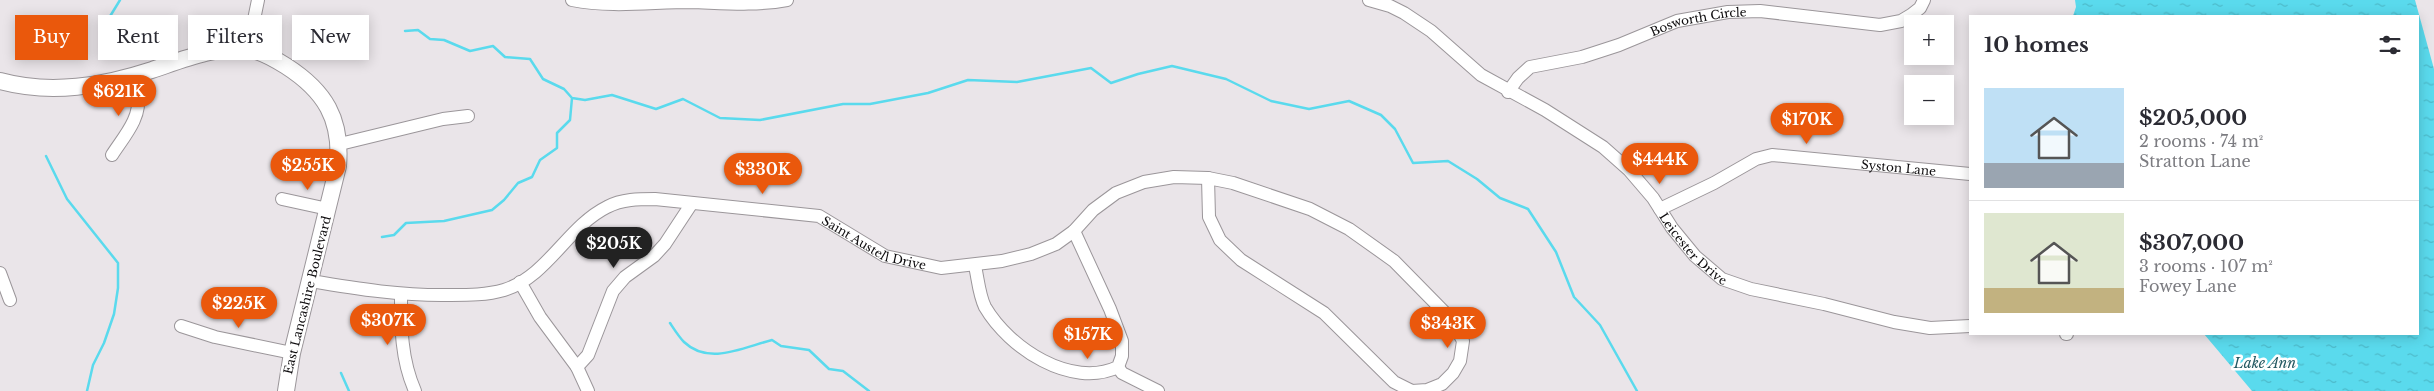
<!DOCTYPE html>
<meta charset="utf-8">
<style>
:root{--surface:#fff;--page:#f7f7f7;--text:#2b2b33;--muted:#7c7c81;--line:#e1e1e2;--accent:#ea580c}
body{margin:0;font-family:"Libre Baskerville",serif;background:var(--page);color:var(--text);height:100vh;display:flex;flex-direction:column;font-size:19px;white-space:nowrap}
*{box-sizing:border-box;margin:0}
p{font-size:16px;color:var(--muted)}
.icon{flex:none;width:28px;height:28px;fill:none;stroke:currentColor;stroke-width:2;stroke-linecap:round;stroke-linejoin:round}
.map{position:relative;flex:1;overflow:hidden}
.side{position:absolute;left:1969px;top:15px;width:450px;height:320px;display:flex;flex-direction:column;background:var(--surface);border-radius:0px;box-shadow:0 2px 12px #0003}
.side>*{flex:none}
.banner{position:absolute;left:15px;top:15px;width:475px;height:45px;display:flex;gap:10px}
.buttons{position:absolute;left:1904px;top:15px;display:grid;gap:10px}
.buttons a{display:grid;place-items:center;width:50px;height:50px;border-radius:0px;background:var(--surface);box-shadow:0 2px 12px #0003;font-size:25px}
.price{position:absolute;translate:-50% -42px;padding:0 11px;border-radius:18px;background:var(--accent);color:#fff;font-size:16px;line-height:32px;filter:drop-shadow(0 1px 2px #0008)}
.price::after{content:'';position:absolute;left:50%;top:30px;width:15px;height:11px;margin-left:-8px;background:inherit;clip-path:polygon(0 0,100% 0,50% 100%)}
.price.on{background:#222;color:#fff}
ul{padding:0;list-style:none}
li{display:flex;align-items:center;gap:15px;height:125px;padding:0 15px}
li+li{border-top:1px solid var(--line)}
li span{display:grid;place-items:center;flex:none;width:140px;height:100px;border-radius:0px;color:#555}
li>.icon{margin-inline-start:auto}
span .icon{width:60px;height:60px;fill:#fffc;stroke-width:1}
li b{font-size:21px}
h2{display:flex;justify-content:space-between;align-items:center;height:60px;padding:0 15px;font-size:21px}
.tag{padding:0 18px;border-radius:0px;background:var(--surface);box-shadow:0 2px 12px #0003;font-size:18px;line-height:45px}
.tag.on{background:var(--accent);color:#fff}
.map>svg:first-child{display:block}
.water{fill:url(#water-ripples)}
.lines{fill:none;stroke-linecap:round;stroke-linejoin:round}
.stream{stroke:#5adaed;stroke-width:2.5}
.minor-casing{stroke:#9b969a;stroke-width:14}
.major-casing{stroke:#9b969a;stroke-width:18}
.minor{stroke:#fff;stroke-width:12}
.major{stroke:#fff;stroke-width:16}
.labels{text-anchor:middle;dominant-baseline:central;stroke-width:5;stroke-linejoin:round;paint-order:stroke}
.street-label{font-size:12px;fill:#0e0c0e;stroke:#fff}
.water-label{font-size:14px;font-style:italic;fill:#245962;stroke:#fff}
</style>
<div class="map">
<svg width="2434" height="391" viewBox="0 0 2434 391">
<defs>
<pattern id="water-ripples" width="26" height="14" patternUnits="userSpaceOnUse" patternTransform="scale(1.25)"><rect width="26" height="14" fill="#5adaed"/><path d="M2 4q2-2 4 0t4 0M15 11q2-2 4 0t4 0" fill="none" stroke="#4dbaca"/></pattern>
</defs>
<rect width="100%" height="100%" fill="#eae5e9"/>
<path class="water" d="M 2075,0 L 2415,0 L 2434,69 L 2434,391 L 2252,391 L 2204,334 L 2418,334 L 2418,16 L 2073,16 L 2076,7 Z"/>
<g class="lines">
<path class="stream" d="M 109,18 L 120,0
M 405,31 L 418,30 L 430,39 L 444,40 L 470,51 L 493,46 L 505,57 L 530,59 L 543,79 L 564,89 L 572,98 L 585,100 L 612,95 L 656,109 L 683,99 L 720,118 L 760,120 L 843,104 L 870,104 L 928,93 L 968,80 L 1017,82 L 1091,68 L 1111,83 L 1138,74 L 1172,66 L 1226,79 L 1271,101 L 1309,109 L 1349,101 L 1381,115 L 1395,129 L 1413,163 L 1448,161 L 1477,179 L 1500,198 L 1528,209 L 1556,252 L 1574,297 L 1600,325 L 1637,391
M 46,156 L 67,199 L 118,263 L 118,288 L 114,314 L 104,343 L 93,365 L 87,391
M 382,237 L 394,235 L 406,223 L 444,221 L 492,210 L 504,200 L 518,183 L 532,177 L 540,160 L 557,148 L 557,133 L 570,120 L 572,98
M 670,323 C 674,329 679,337 684,342 C 709,366 744,347 772,340 L 781,346 L 809,350 L 829,369 L 843,371 L 869,391
M 341,373 L 349,391"/>
<defs>
<g id="minor">
<path d="M 572,0 C 613,8 651,2 691,2 C 724,3 755,6 787,0"/>
<path id="s1" d="M 1369,0 L 1390,6 L 1404,13 L 1431,31 L 1481,75 L 1545,110 L 1603,147 L 1629,170 L 1653,198 L 1672,228 L 1695,256 L 1722,279 L 1751,289 L 1824,304 L 1894,322 L 1930,328 L 1970,326"/>
<path d="M 248,49 L 258,0"/>
<path id="s2" d="M 1508,92 L 1518,78 L 1530,67 L 1582,57 L 1619,45 L 1677,21 L 1728,12 L 1760,11 L 1880,25 L 1901,21 L 1911,15 L 1920,8 L 1924,0"/>
<path d="M 340,144 L 443,119 L 468,116"/>
<path d="M 112,155 C 122,139 143,116 137,96 C 135,90 129,84 126,79"/>
<path d="M 1208,178 L 1233,183 L 1310,209 L 1349,229 L 1394,261 L 1451,319 L 1463,341 L 1460,361 L 1453,373 L 1442,384 L 1427,390 L 1412,391 L 1394,382 L 1324,313 L 1241,260 L 1220,240 L 1209,217 Z"/>
<path d="M 282,199 L 328,209"/>
<path id="s3" d="M 1660,209 L 1714,183 L 1756,159 L 1772,155 L 1970,174"/>
<path d="M 975,266 C 978,279 979,295 985,307 C 1009,348 1071,389 1118,367 L 1122,356 L 1122,341 L 1110,309 L 1074,231"/>
<path d="M 0,273 L 10,300"/>
<path id="s4" d="M 311,281 C 358,289 403,296 451,295 C 468,295 487,295 504,290 C 548,276 567,227 607,207 C 622,199 639,199 655,199 L 819,216 L 885,256 L 941,268 L 1002,261 L 1031,254 L 1056,244 L 1074,231 L 1093,210 L 1116,193 L 1144,182 L 1174,177 L 1208,178"/>
<path d="M 520,282 L 540,317 L 577,367 L 588,391"/>
<path d="M 401,294 C 401,328 401,359 415,391"/>
<path d="M 181,326 L 215,337 L 292,353"/>
<path d="M 2066,334 L 2067,334"/>
<path d="M 577,367 L 588,355 L 613,291 L 625,277 L 654,256 L 665,244 L 692,203"/>
<path d="M 1118,367 L 1122,373 L 1158,391"/>
</g>
<path id="major" d="M 0,81 C 51,95 103,86 152,70 C 182,60 215,46 248,49 C 261,51 275,59 286,66 C 325,91 342,119 338,166 L 292,353 L 286,391"/>
</defs>
<use href="#minor" class="minor-casing"/>
<use href="#major" class="major-casing"/>
<use href="#minor" class="minor"/>
<use href="#major" class="major"/>
</g>
<g class="labels">
<g class="street-label">
<text stroke="none"><textPath href="#s2" startOffset="209">Bosworth Circle</textPath></text>
<text stroke="none"><textPath href="#s3" startOffset="252">Syston Lane</textPath></text>
<text stroke="none"><textPath href="#s4" startOffset="604">Saint Austell Drive</textPath></text>
<text stroke="none"><textPath href="#s1" startOffset="415">Leicester Drive</textPath></text>
<text transform="translate(307 295) rotate(-76)">East Lancashire Boulevard</text>
</g>
<g class="water-label">
<text x="2265" y="363">Lake Ann</text>
</g>
</g>
</svg>
<div class="buttons">
<a>+</a>
<a>−</a>
</div>
<b class="price" style="left:119px;top:117px">$621K</b>
<b class="price" style="left:1807px;top:145px">$170K</b>
<b class="price" style="left:1660px;top:185px">$444K</b>
<b class="price" style="left:308px;top:191px">$255K</b>
<b class="price" style="left:763px;top:195px">$330K</b>
<b class="price on" style="left:614px;top:269px">$205K</b>
<b class="price" style="left:239px;top:329px">$225K</b>
<b class="price" style="left:388px;top:346px">$307K</b>
<b class="price" style="left:1448px;top:349px">$343K</b>
<b class="price" style="left:1088px;top:360px">$157K</b>
<div class="banner">
<a class="tag on">Buy</a>
<a class="tag">Rent</a>
<a class="tag">Filters</a>
<a class="tag">New</a>
</div>
<section class="side">
<h2>10 homes<svg class="icon" aria-label="filters" viewBox="0 0 24 24"><path d="M4 7h16M4 17h16"/><circle cx="9" cy="7" r="2"/><circle cx="15" cy="17" r="2"/></svg></h2>
<ul>
<li><span style="background:linear-gradient(#bfe0f5 75%,#9aa5b1 0)"><svg class="icon" aria-label="home" viewBox="0 0 24 24"><path d="M3 11l9-7 9 7M6 9v11h12V9"/></svg></span><div><b>$205,000</b><p>2 rooms · 74 m²</p><p>Stratton Lane</p></div></li>
<li><span style="background:linear-gradient(#dfe7d0 75%,#c2b280 0)"><svg class="icon" aria-label="home" viewBox="0 0 24 24"><path d="M3 11l9-7 9 7M6 9v11h12V9"/></svg></span><div><b>$307,000</b><p>3 rooms · 107 m²</p><p>Fowey Lane</p></div></li>
</ul>
</section>
</div>
